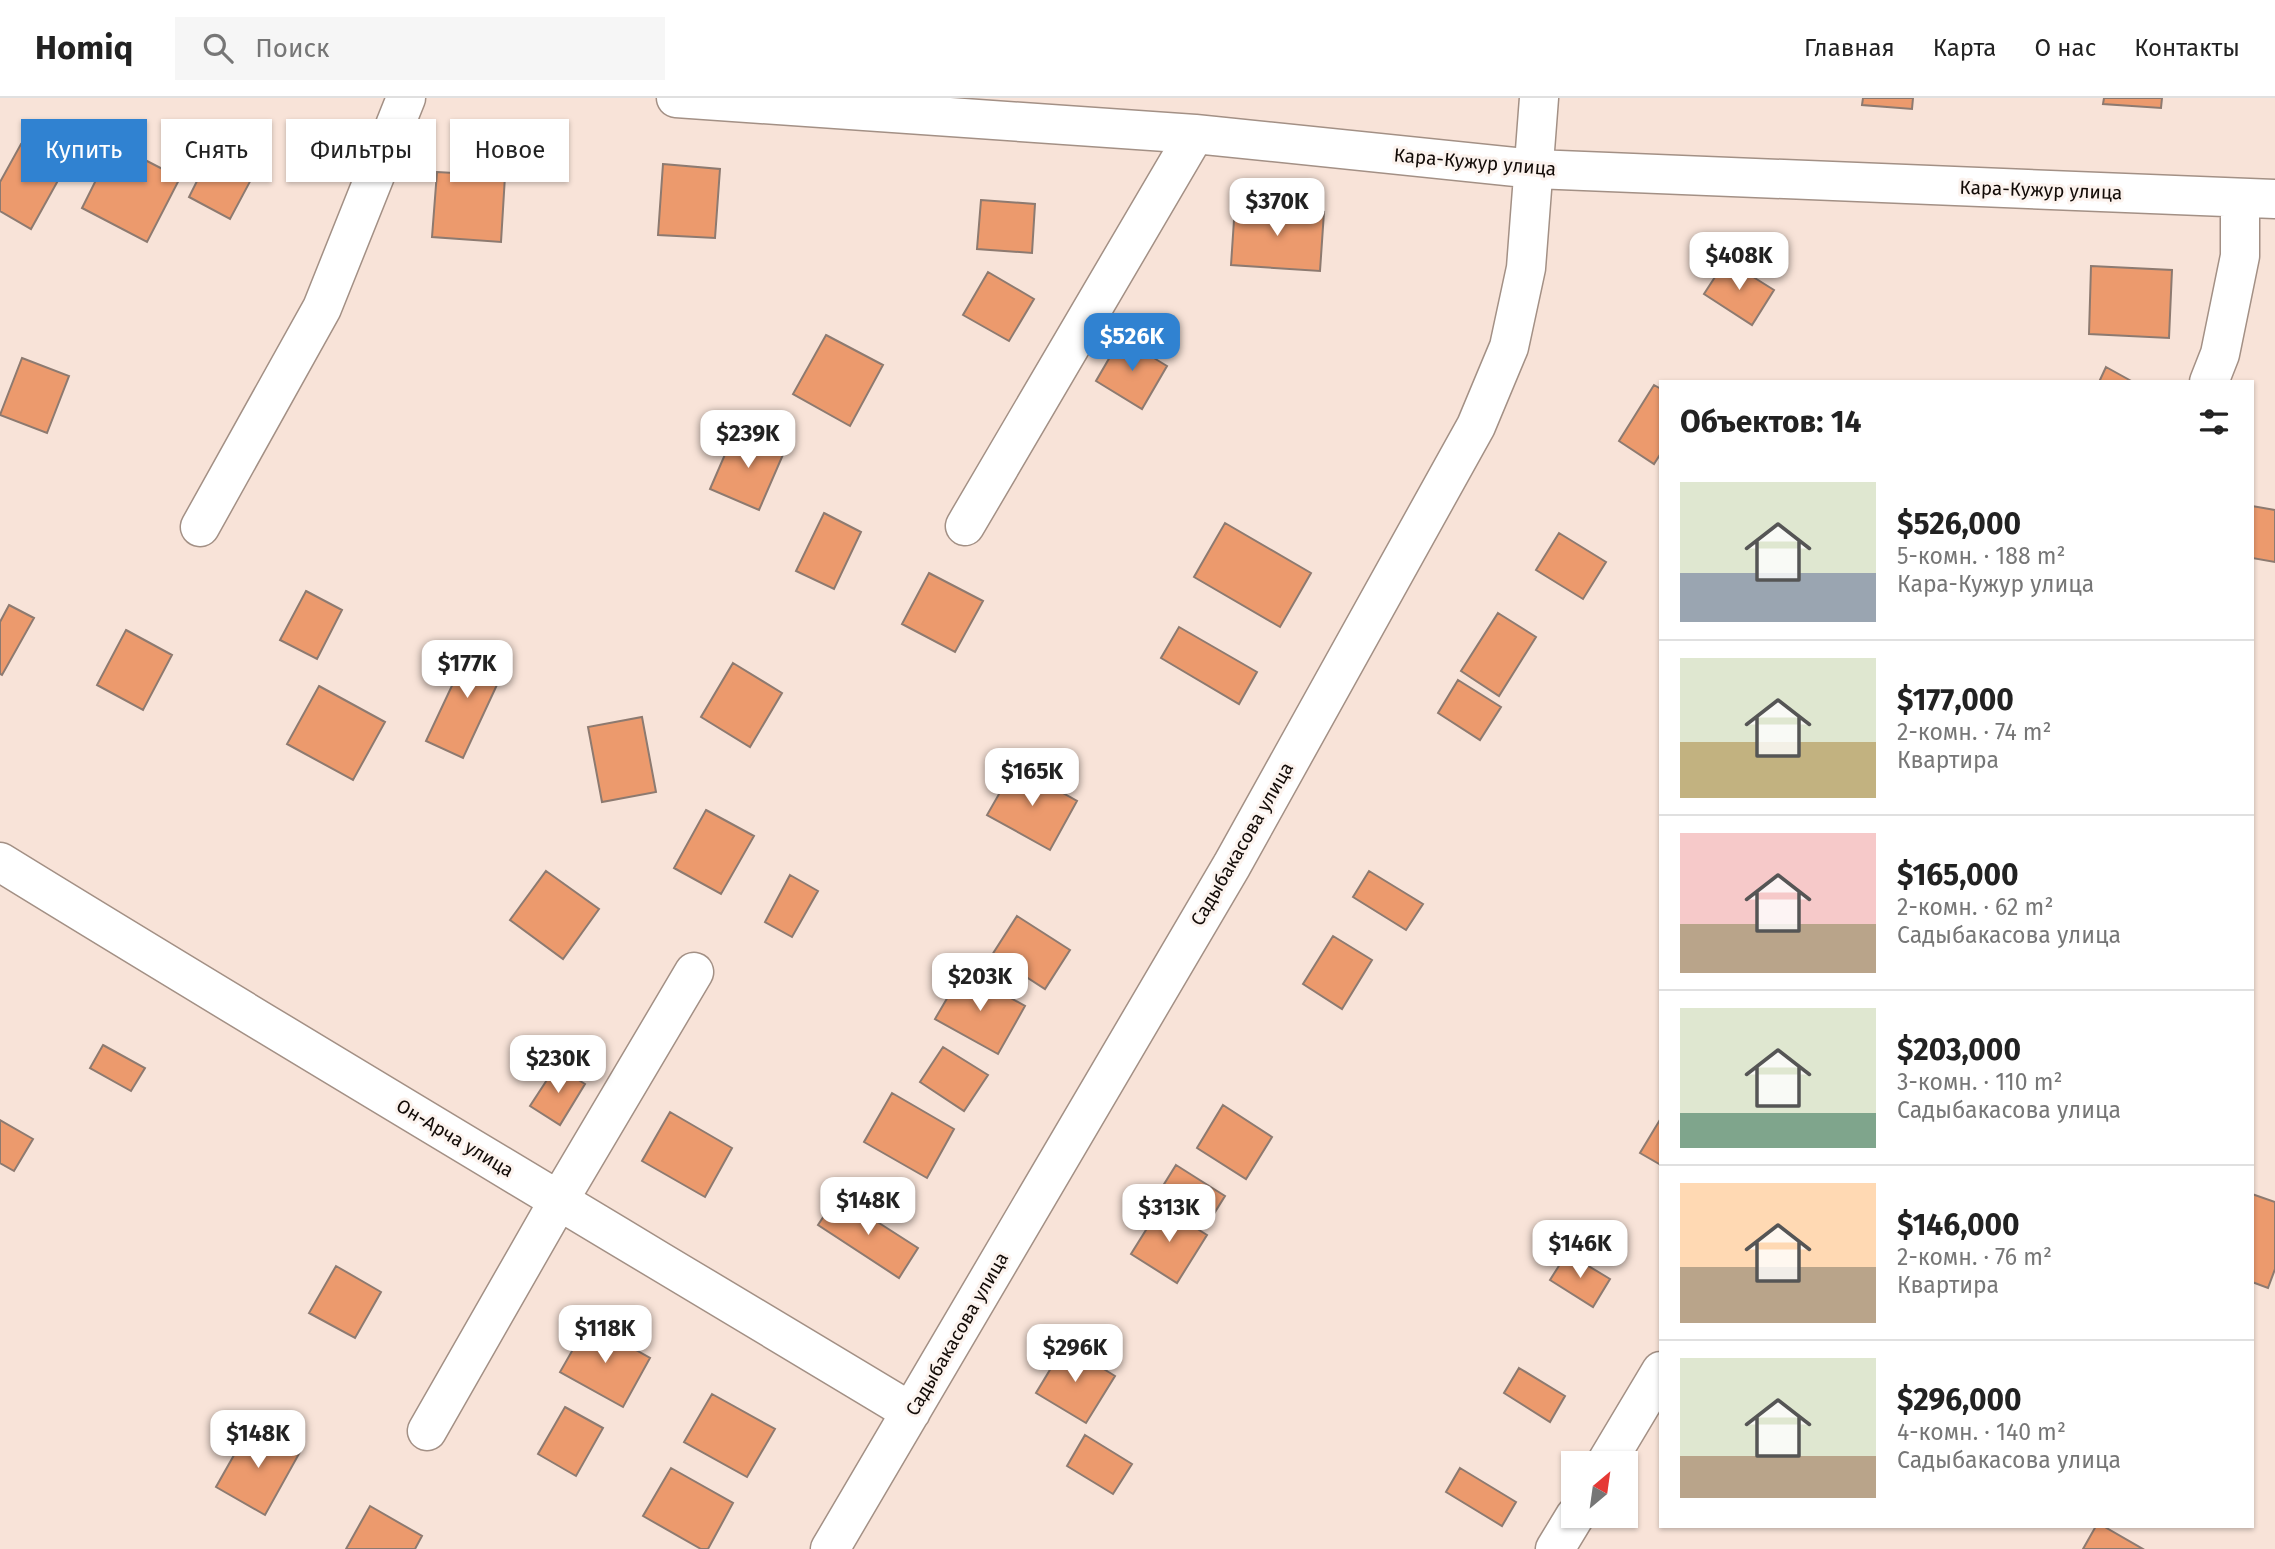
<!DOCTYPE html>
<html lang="ru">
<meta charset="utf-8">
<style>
:root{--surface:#fff;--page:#f6f6f6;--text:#222;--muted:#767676;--line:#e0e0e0;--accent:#3082d1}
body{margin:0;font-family:"Fira Sans",sans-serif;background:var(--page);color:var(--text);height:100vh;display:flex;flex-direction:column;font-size:26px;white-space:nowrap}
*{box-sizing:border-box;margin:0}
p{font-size:23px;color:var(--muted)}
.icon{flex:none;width:38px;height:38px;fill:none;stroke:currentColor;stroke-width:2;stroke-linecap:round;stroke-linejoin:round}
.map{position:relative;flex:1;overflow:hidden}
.sheet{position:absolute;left:1659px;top:282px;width:595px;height:1148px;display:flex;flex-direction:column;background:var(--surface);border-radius:0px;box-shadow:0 2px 5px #0004}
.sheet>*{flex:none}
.guide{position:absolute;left:21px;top:21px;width:665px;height:63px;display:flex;gap:14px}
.needle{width:46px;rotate:29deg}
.tools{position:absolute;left:1561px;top:1353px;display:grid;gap:14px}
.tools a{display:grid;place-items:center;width:77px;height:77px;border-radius:0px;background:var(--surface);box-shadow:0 2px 5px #0004;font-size:35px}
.price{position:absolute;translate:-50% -60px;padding:0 16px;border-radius:14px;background:#fff;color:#222;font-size:23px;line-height:46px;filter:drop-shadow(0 2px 4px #0008)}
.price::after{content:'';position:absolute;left:50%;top:42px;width:21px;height:16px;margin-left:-10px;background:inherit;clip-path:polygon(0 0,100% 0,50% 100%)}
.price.current{background:var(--accent);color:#fff}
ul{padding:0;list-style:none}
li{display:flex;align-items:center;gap:21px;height:175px;padding:0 21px}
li+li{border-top:2px solid var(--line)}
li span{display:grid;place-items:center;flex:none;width:196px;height:140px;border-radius:0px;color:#555}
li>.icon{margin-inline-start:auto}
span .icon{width:84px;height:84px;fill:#fffc;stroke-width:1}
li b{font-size:30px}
h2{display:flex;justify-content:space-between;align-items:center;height:84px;padding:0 21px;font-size:30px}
.pill{padding:0 24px;border-radius:0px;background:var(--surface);box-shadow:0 2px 5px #0004;font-size:24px;line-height:63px}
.pill.current{background:var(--accent);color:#fff}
header{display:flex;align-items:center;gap:42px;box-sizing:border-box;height:98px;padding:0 35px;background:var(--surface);border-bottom:2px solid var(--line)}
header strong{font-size:33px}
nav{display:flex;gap:38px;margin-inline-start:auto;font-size:24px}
.search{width:490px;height:63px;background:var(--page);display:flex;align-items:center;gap:18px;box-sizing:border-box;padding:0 24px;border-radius:0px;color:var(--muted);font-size:26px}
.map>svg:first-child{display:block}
.building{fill:#ec9a6d;stroke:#8d7a70;stroke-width:2}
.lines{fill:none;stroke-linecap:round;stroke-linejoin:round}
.minor-casing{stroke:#a39085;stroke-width:41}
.minor{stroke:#fff;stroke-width:38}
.labels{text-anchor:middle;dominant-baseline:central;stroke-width:6;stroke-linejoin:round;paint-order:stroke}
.street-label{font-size:19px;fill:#120b07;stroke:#fcf3ee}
</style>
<header>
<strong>Homiq</strong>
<div class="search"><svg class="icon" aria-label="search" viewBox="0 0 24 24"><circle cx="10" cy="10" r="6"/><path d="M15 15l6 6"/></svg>Поиск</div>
<nav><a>Главная</a><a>Карта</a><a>О нас</a><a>Контакты</a></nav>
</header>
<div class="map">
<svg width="2275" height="1451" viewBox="0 0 2275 1451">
<rect width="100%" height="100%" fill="#f8e3d8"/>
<path class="building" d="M 1863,0 L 1913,0 L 1912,11 L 1862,7 Z
M 2104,0 L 2162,0 L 2161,10 L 2103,6 Z
M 219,39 L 262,61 L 230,121 L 189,99 Z
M 21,46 L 65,70 L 31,131 L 0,113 L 0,84 Z
M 114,46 L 180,80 L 147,144 L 82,110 Z
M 663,66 L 720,71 L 715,140 L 658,137 Z
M 437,74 L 505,78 L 501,144 L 432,139 Z
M 981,102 L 1035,106 L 1032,155 L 977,151 Z
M 1235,107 L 1324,114 L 1320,173 L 1231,167 Z
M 1726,162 L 1774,192 L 1752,227 L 1704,196 Z
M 2091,168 L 2172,172 L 2169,240 L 2089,236 Z
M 988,174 L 1034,201 L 1009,243 L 963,217 Z
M 826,237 L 883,267 L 850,328 L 793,296 Z
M 1121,240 L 1167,268 L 1142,311 L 1096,283 Z
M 22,260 L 69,278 L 47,335 L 0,317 Z
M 2106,269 L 2133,284 L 2099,284 Z
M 1654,287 L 1661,291 L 1661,355 L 1654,366 L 1619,343 Z
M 736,331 L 785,352 L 759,412 L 710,391 Z
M 2252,408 L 2275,412 L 2275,464 L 2252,460 Z
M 824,415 L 861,434 L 834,491 L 796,473 Z
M 1225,425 L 1311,475 L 1280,529 L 1194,479 Z
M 1559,435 L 1606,464 L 1583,501 L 1536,472 Z
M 929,475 L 983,503 L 955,554 L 902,526 Z
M 306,493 L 342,512 L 317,561 L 280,542 Z
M 9,507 L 34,520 L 2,577 L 0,576 L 0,524 Z
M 1498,515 L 1536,539 L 1499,598 L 1461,573 Z
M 1179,529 L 1257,574 L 1239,606 L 1161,560 Z
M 126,532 L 172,557 L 143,612 L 97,587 Z
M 472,545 L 509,561 L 463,660 L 426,643 Z
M 733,565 L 782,595 L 750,649 L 701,619 Z
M 1458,582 L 1501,609 L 1480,642 L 1438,615 Z
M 319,588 L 385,624 L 353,682 L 287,646 Z
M 642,619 L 656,694 L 602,704 L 588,629 Z
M 1015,668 L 1077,703 L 1050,752 L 987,717 Z
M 706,712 L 754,738 L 721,796 L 674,770 Z
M 546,773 L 599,811 L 563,861 L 510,822 Z
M 1369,773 L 1423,806 L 1406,832 L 1353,799 Z
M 790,777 L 818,793 L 792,839 L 765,824 Z
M 1017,818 L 1070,852 L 1045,891 L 992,857 Z
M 1333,838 L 1372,862 L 1342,911 L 1303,886 Z
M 963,873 L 1025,908 L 998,956 L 935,921 Z
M 103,947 L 145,970 L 131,993 L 90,970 Z
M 943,949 L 988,977 L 964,1013 L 920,984 Z
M 556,968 L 585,986 L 560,1027 L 530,1008 Z
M 892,995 L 954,1031 L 927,1080 L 864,1044 Z
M 1223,1007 L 1272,1039 L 1246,1081 L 1197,1050 Z
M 670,1014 L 732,1050 L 705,1099 L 642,1063 Z
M 1661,1020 L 1661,1067 L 1640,1055 Z
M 0,1022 L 33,1041 L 14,1073 L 0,1065 Z
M 1176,1067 L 1225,1098 L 1210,1122 L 1161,1091 Z
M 2252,1096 L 2275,1104 L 2275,1171 L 2268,1190 L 2252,1184 Z
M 837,1098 L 918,1150 L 899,1180 L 818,1127 Z
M 1161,1108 L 1207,1137 L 1177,1185 L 1131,1156 Z
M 1567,1155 L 1610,1181 L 1593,1209 L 1550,1182 Z
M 336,1168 L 381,1194 L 355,1240 L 309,1215 Z
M 588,1225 L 650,1260 L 623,1309 L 560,1274 Z
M 1065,1247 L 1115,1278 L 1086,1325 L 1036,1295 Z
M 1519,1270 L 1565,1298 L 1550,1324 L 1504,1295 Z
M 712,1296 L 775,1331 L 747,1379 L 684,1344 Z
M 565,1309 L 603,1330 L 576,1378 L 538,1356 Z
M 251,1327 L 300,1354 L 265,1417 L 216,1389 Z
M 1085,1337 L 1132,1366 L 1113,1396 L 1067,1368 Z
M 671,1370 L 733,1405 L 708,1451 L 701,1451 L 643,1418 Z
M 1460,1370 L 1516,1404 L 1502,1428 L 1446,1394 Z
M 370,1408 L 422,1438 L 415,1451 L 346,1451 Z
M 2096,1428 L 2103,1428 L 2143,1451 L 2083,1451 Z"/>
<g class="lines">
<defs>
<path id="minor" d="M 676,0 L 1195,36 L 1535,71 L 2275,101
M 2209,284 L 2220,256 L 2240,158 L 2240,100
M 965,428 L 1195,36
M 200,429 L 322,210 L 406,0
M 0,764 C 302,950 607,1131 911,1314
M 427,1333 L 559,1102 L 694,874
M 1606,1365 L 1661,1273
M 830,1451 L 1232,767 L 1476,328 L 1509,249 L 1526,170 L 1539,0
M 1555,1451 L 1575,1418"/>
</defs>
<use href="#minor" class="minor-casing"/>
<use href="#minor" class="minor"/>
</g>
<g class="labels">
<g class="street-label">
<text transform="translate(1475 64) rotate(5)">Кара-Кужур улица</text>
<text transform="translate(2041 92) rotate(2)">Кара-Кужур улица</text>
<text transform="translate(1242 746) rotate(-60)">Садыбакасова улица</text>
<text transform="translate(455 1040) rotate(31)">Он-Арча улица</text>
<text transform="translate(957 1236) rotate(-60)">Садыбакасова улица</text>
</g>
</g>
</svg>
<div class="tools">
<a><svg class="needle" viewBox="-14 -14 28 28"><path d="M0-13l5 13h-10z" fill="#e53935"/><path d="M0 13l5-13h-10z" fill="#767676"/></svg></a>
</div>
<b class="price" style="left:1277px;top:140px">$370K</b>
<b class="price" style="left:1739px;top:194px">$408K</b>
<b class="price current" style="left:1132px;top:275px">$526K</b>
<b class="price" style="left:748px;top:372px">$239K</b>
<b class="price" style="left:467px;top:602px">$177K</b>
<b class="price" style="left:1032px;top:710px">$165K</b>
<b class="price" style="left:980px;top:915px">$203K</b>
<b class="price" style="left:558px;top:997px">$230K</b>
<b class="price" style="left:868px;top:1139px">$148K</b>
<b class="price" style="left:1169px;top:1146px">$313K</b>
<b class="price" style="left:1580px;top:1182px">$146K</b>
<b class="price" style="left:605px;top:1267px">$118K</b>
<b class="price" style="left:1075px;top:1286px">$296K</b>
<b class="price" style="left:258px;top:1372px">$148K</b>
<div class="guide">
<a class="pill current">Купить</a>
<a class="pill">Снять</a>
<a class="pill">Фильтры</a>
<a class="pill">Новое</a>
</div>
<section class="sheet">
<h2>Объектов: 14<svg class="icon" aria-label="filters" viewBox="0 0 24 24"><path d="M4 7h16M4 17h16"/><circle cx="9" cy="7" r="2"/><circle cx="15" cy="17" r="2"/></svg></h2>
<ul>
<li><span style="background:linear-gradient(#dfe7d0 65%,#9aa5b1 0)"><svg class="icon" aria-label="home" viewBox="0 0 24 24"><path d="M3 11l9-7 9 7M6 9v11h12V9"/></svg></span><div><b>$526,000</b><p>5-комн. · 188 m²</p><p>Кара-Кужур улица</p></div></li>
<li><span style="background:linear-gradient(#dfe7d0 60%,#c2b280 0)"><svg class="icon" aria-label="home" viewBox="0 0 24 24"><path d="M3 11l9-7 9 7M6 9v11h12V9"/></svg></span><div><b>$177,000</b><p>2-комн. · 74 m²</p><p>Квартира</p></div></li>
<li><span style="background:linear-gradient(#f6c9c9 65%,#b9a48a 0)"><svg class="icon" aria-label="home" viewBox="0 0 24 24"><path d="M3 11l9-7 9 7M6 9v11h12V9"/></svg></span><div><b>$165,000</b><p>2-комн. · 62 m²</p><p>Садыбакасова улица</p></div></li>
<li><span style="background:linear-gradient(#dfe7d0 75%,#7fa58c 0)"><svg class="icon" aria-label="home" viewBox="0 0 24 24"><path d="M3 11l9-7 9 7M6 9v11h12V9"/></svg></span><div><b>$203,000</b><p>3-комн. · 110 m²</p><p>Садыбакасова улица</p></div></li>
<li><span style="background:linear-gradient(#ffd9b3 60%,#b9a48a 0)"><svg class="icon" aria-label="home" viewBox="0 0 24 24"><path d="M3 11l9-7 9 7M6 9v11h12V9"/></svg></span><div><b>$146,000</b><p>2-комн. · 76 m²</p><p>Квартира</p></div></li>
<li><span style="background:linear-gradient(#dfe7d0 70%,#b9a48a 0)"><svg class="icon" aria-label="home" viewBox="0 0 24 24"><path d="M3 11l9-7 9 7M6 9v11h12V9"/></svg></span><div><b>$296,000</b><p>4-комн. · 140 m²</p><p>Садыбакасова улица</p></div></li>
</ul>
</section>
</div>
